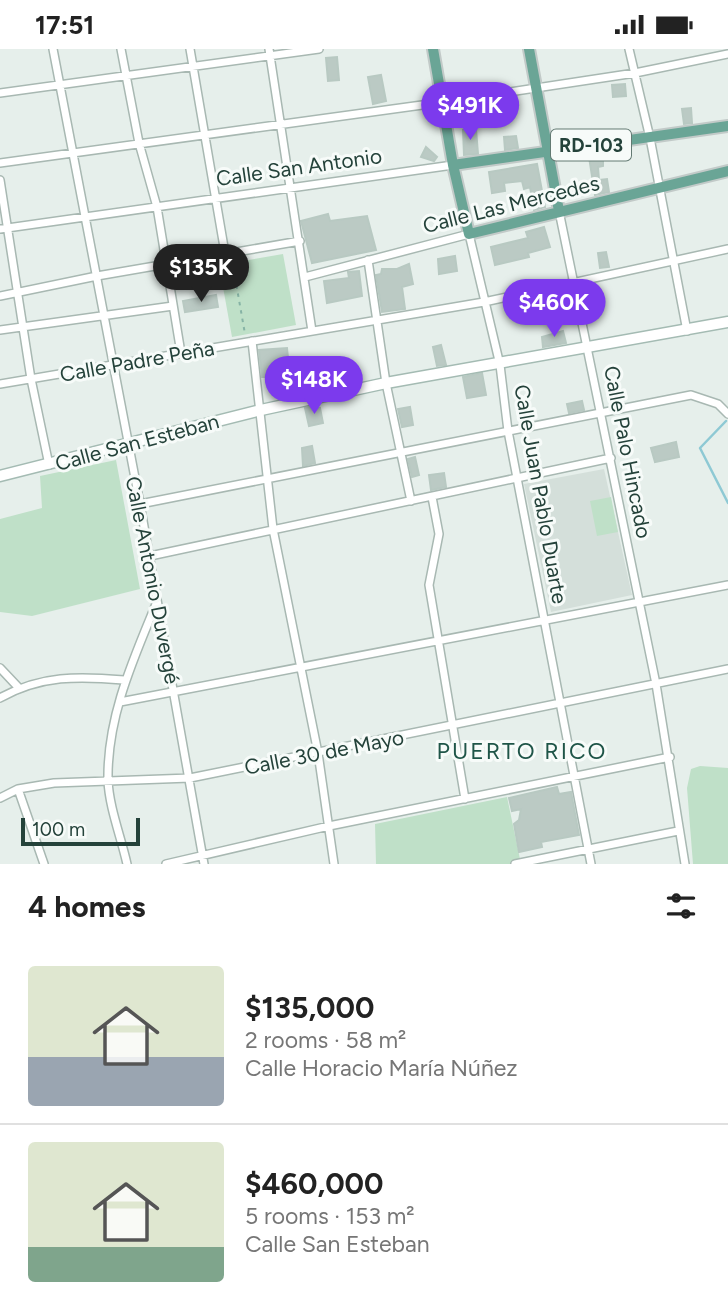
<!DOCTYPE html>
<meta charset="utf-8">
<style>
:root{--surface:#fff;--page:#f6f6f6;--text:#222;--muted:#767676;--line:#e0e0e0;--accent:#7c3aed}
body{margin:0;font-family:Figtree,sans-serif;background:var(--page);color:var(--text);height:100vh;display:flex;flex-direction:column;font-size:26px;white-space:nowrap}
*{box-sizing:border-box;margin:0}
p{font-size:23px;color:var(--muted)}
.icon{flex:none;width:38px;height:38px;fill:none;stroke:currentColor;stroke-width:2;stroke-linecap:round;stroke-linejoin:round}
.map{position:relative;height:815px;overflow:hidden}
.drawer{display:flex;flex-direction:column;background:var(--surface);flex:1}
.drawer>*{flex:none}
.scale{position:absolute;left:21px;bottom:18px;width:119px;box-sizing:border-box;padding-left:7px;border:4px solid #24423a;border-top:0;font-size:19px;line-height:24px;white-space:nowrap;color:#24423a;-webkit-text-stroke:5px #f7fbf9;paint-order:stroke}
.price{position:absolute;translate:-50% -60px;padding:0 16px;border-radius:24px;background:var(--accent);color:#fff;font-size:23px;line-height:46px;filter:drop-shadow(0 2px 4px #0008)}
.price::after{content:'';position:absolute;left:50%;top:42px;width:21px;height:16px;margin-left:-10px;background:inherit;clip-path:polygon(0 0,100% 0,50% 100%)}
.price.active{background:#222;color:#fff}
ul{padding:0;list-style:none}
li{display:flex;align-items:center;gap:21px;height:175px;padding:0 28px}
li+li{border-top:2px solid var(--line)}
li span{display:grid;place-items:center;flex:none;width:196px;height:140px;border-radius:7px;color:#555}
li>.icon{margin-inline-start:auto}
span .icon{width:84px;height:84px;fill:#fffc;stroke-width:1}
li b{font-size:30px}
h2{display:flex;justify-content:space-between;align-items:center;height:84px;padding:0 28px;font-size:30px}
.status{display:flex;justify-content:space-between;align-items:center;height:49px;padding:0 35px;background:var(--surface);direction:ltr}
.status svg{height:19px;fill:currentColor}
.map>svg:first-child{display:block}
.built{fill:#d4dfda}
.green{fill:#bfe0c8}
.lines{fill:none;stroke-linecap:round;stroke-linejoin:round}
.stream{stroke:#8ec9d4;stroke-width:2.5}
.building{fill:#bbcac4;stroke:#b8c9c2;stroke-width:2}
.street-casing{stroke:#a8b8b2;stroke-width:10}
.secondary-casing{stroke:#a4bbb3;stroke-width:13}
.primary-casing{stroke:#c2cac8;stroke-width:14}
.path{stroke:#86b3a5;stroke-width:2;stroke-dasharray:3.5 5;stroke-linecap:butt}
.street{stroke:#fff;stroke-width:7}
.secondary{stroke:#fff;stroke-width:10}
.primary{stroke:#6aa596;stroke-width:10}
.labels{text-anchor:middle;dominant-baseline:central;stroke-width:6;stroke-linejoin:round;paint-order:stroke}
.shield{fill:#f7fbf9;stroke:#637a73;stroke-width:2}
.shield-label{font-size:19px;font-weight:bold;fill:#24423a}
.street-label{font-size:21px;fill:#24423a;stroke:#f7fbf9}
.neighbourhood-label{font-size:23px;letter-spacing:2px;fill:#1f5548;stroke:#f7fbf9}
</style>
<div class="status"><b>17:51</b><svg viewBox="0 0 49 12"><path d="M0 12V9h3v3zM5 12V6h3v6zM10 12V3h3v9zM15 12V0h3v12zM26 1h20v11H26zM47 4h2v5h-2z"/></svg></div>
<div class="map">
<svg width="728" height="815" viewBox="0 0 728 815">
<rect width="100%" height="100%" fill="#e6efeb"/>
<path class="built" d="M 604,420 L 632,546 L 551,563 L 524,435 Z"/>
<path class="green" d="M 283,205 L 296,276 L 232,288 L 219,216 Z
M 116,411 L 140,540 L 32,567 L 0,563 L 0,470 L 42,459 L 40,427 Z
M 611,448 L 618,483 L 597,487 L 590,452 Z
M 700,717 L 728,719 L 728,815 L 693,815 L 687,739 L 691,720 Z
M 507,748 L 521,815 L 376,815 L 375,775 Z"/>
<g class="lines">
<path class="stream" d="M 726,372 L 700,399 L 728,454"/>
</g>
<path class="building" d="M 337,8 L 339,31 L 328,32 L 326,9 Z
M 381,26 L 386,52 L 373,55 L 368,28 Z
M 625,35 L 626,47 L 613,48 L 612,36 Z
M 691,59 L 692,74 L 684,75 L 682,60 Z
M 476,80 L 478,105 L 464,106 L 463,81 Z
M 516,87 L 518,99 L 505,101 L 504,88 Z
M 426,98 L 437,108 L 434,112 L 421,108 Z
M 603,107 L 603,117 L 598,118 L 599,131 L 607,130 L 609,143 L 595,146 L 589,108 Z
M 537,115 L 545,158 L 534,161 L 530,138 L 524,140 L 522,132 L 504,134 L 505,142 L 492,144 L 489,123 Z
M 328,165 L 330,172 L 367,167 L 376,201 L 312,214 L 301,172 Z
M 544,178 L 550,198 L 528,204 L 529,208 L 495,216 L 491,198 L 528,189 L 526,183 Z
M 606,203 L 609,218 L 600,219 L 598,204 Z
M 455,207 L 457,222 L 439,225 L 438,210 Z
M 409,215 L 413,235 L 402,238 L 405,260 L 382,263 L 376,226 L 381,225 L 382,220 L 397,220 Z
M 359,222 L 362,247 L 327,254 L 324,232 L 349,229 L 348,223 Z
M 559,243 L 562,262 L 545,265 L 542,247 Z
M 216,246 L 218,258 L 185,263 L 183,252 Z
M 563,282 L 566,294 L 543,298 L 542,288 Z
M 441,296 L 446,316 L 437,317 L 433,298 Z
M 287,299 L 291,338 L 311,338 L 312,342 L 286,348 L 283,328 L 262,328 L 259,301 Z
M 482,324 L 486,346 L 467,349 L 463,328 Z
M 582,352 L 584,361 L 569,364 L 567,355 Z
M 314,357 L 314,360 L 320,359 L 323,374 L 309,377 L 305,359 Z
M 410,358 L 413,376 L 402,378 L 398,360 Z
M 676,393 L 679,408 L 655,413 L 651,399 Z
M 312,397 L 315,414 L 303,417 L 302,399 Z
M 415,408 L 419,426 L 412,428 L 408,410 Z
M 444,424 L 446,438 L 431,441 L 429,426 Z
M 557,738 L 559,745 L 571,743 L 579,786 L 541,793 L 542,798 L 519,803 L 514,775 L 519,771 L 521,760 L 512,762 L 509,749 Z"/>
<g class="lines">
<defs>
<path id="street" d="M 53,0 L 140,455 L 204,815
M 121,0 L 139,94 L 157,158 L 181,304
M 190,0 L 225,204
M 269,0 L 312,282
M 629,0 L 650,89 L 687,282
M 0,44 L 319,0
M 0,114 L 444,53 L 635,24 L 728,5
M 0,131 L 31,330 L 49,416
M 559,162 L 656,635 L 685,815
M 0,180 L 453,116
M 368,211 L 386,334 L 411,452
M 305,228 L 469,185 L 500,316 L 508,382 L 591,815
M 0,247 L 97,227 L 300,192
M 0,281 L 173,257
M 252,292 L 273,480 L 318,704 L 334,815
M 0,335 L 484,253 L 728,200
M 432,448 L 439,485 L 429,536 L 465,750
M 140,455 L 691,346 L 718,355 L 728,365
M 150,507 L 611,409
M 0,619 L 18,638
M 0,649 C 41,626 79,627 124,631
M 120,653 L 728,536
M 18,740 L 44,815
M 0,749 L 18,740 L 54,734 L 190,729 L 728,620
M 127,815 C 121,788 109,758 108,731 C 107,668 133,611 156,555
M 166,815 L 329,777 L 670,708
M 515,815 L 678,782"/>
<path id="secondary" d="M 0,427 L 261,361 L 386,334 L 728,273"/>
<path id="primary" d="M 433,0 L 453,116 L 469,185 L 728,122
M 529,0 L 559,162
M 453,116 L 728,77"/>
</defs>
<use href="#street" class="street-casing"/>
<use href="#secondary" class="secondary-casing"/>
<use href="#primary" class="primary-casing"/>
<path class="path" d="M 232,211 L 245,285"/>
<use href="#street" class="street"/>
<use href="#secondary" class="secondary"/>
<use href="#primary" class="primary"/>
</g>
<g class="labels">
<rect class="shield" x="551" y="80.5" width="80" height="31" rx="5"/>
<g class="shield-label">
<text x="591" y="96">RD-103</text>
</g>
<g class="street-label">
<text transform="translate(299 118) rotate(-8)">Calle San Antonio</text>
<text transform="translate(511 155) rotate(-14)">Calle Las Mercedes</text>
<text transform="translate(137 312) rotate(-10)">Calle Padre Peña</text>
<text transform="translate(137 393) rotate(-15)">Calle San Esteban</text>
<text transform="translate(628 403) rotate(79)">Calle Palo Hincado</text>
<text transform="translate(541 445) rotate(80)">Calle Juan Pablo Duarte</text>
<text transform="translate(153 531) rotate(79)">Calle Antonio Duvergé</text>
<text transform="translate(324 703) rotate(-11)">Calle 30 de Mayo</text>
</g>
<g class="neighbourhood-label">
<text x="522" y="702">PUERTO RICO</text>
</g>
</g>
</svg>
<div class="scale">100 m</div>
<b class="price" style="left:470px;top:93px">$491K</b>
<b class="price active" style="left:201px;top:255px">$135K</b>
<b class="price" style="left:554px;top:290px">$460K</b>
<b class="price" style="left:314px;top:367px">$148K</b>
</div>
<section class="drawer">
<h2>4 homes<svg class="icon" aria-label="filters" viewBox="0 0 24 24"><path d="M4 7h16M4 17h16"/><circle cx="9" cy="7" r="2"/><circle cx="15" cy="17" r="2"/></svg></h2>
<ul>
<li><span style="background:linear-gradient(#dfe7d0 65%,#9aa5b1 0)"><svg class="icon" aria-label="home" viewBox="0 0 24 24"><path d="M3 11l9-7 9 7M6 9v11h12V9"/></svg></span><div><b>$135,000</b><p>2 rooms · 58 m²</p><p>Calle Horacio María Núñez</p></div></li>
<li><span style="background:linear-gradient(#dfe7d0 75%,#7fa58c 0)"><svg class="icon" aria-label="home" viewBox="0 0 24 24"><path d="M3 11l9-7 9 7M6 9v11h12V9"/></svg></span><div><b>$460,000</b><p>5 rooms · 153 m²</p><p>Calle San Esteban</p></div></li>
</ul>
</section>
